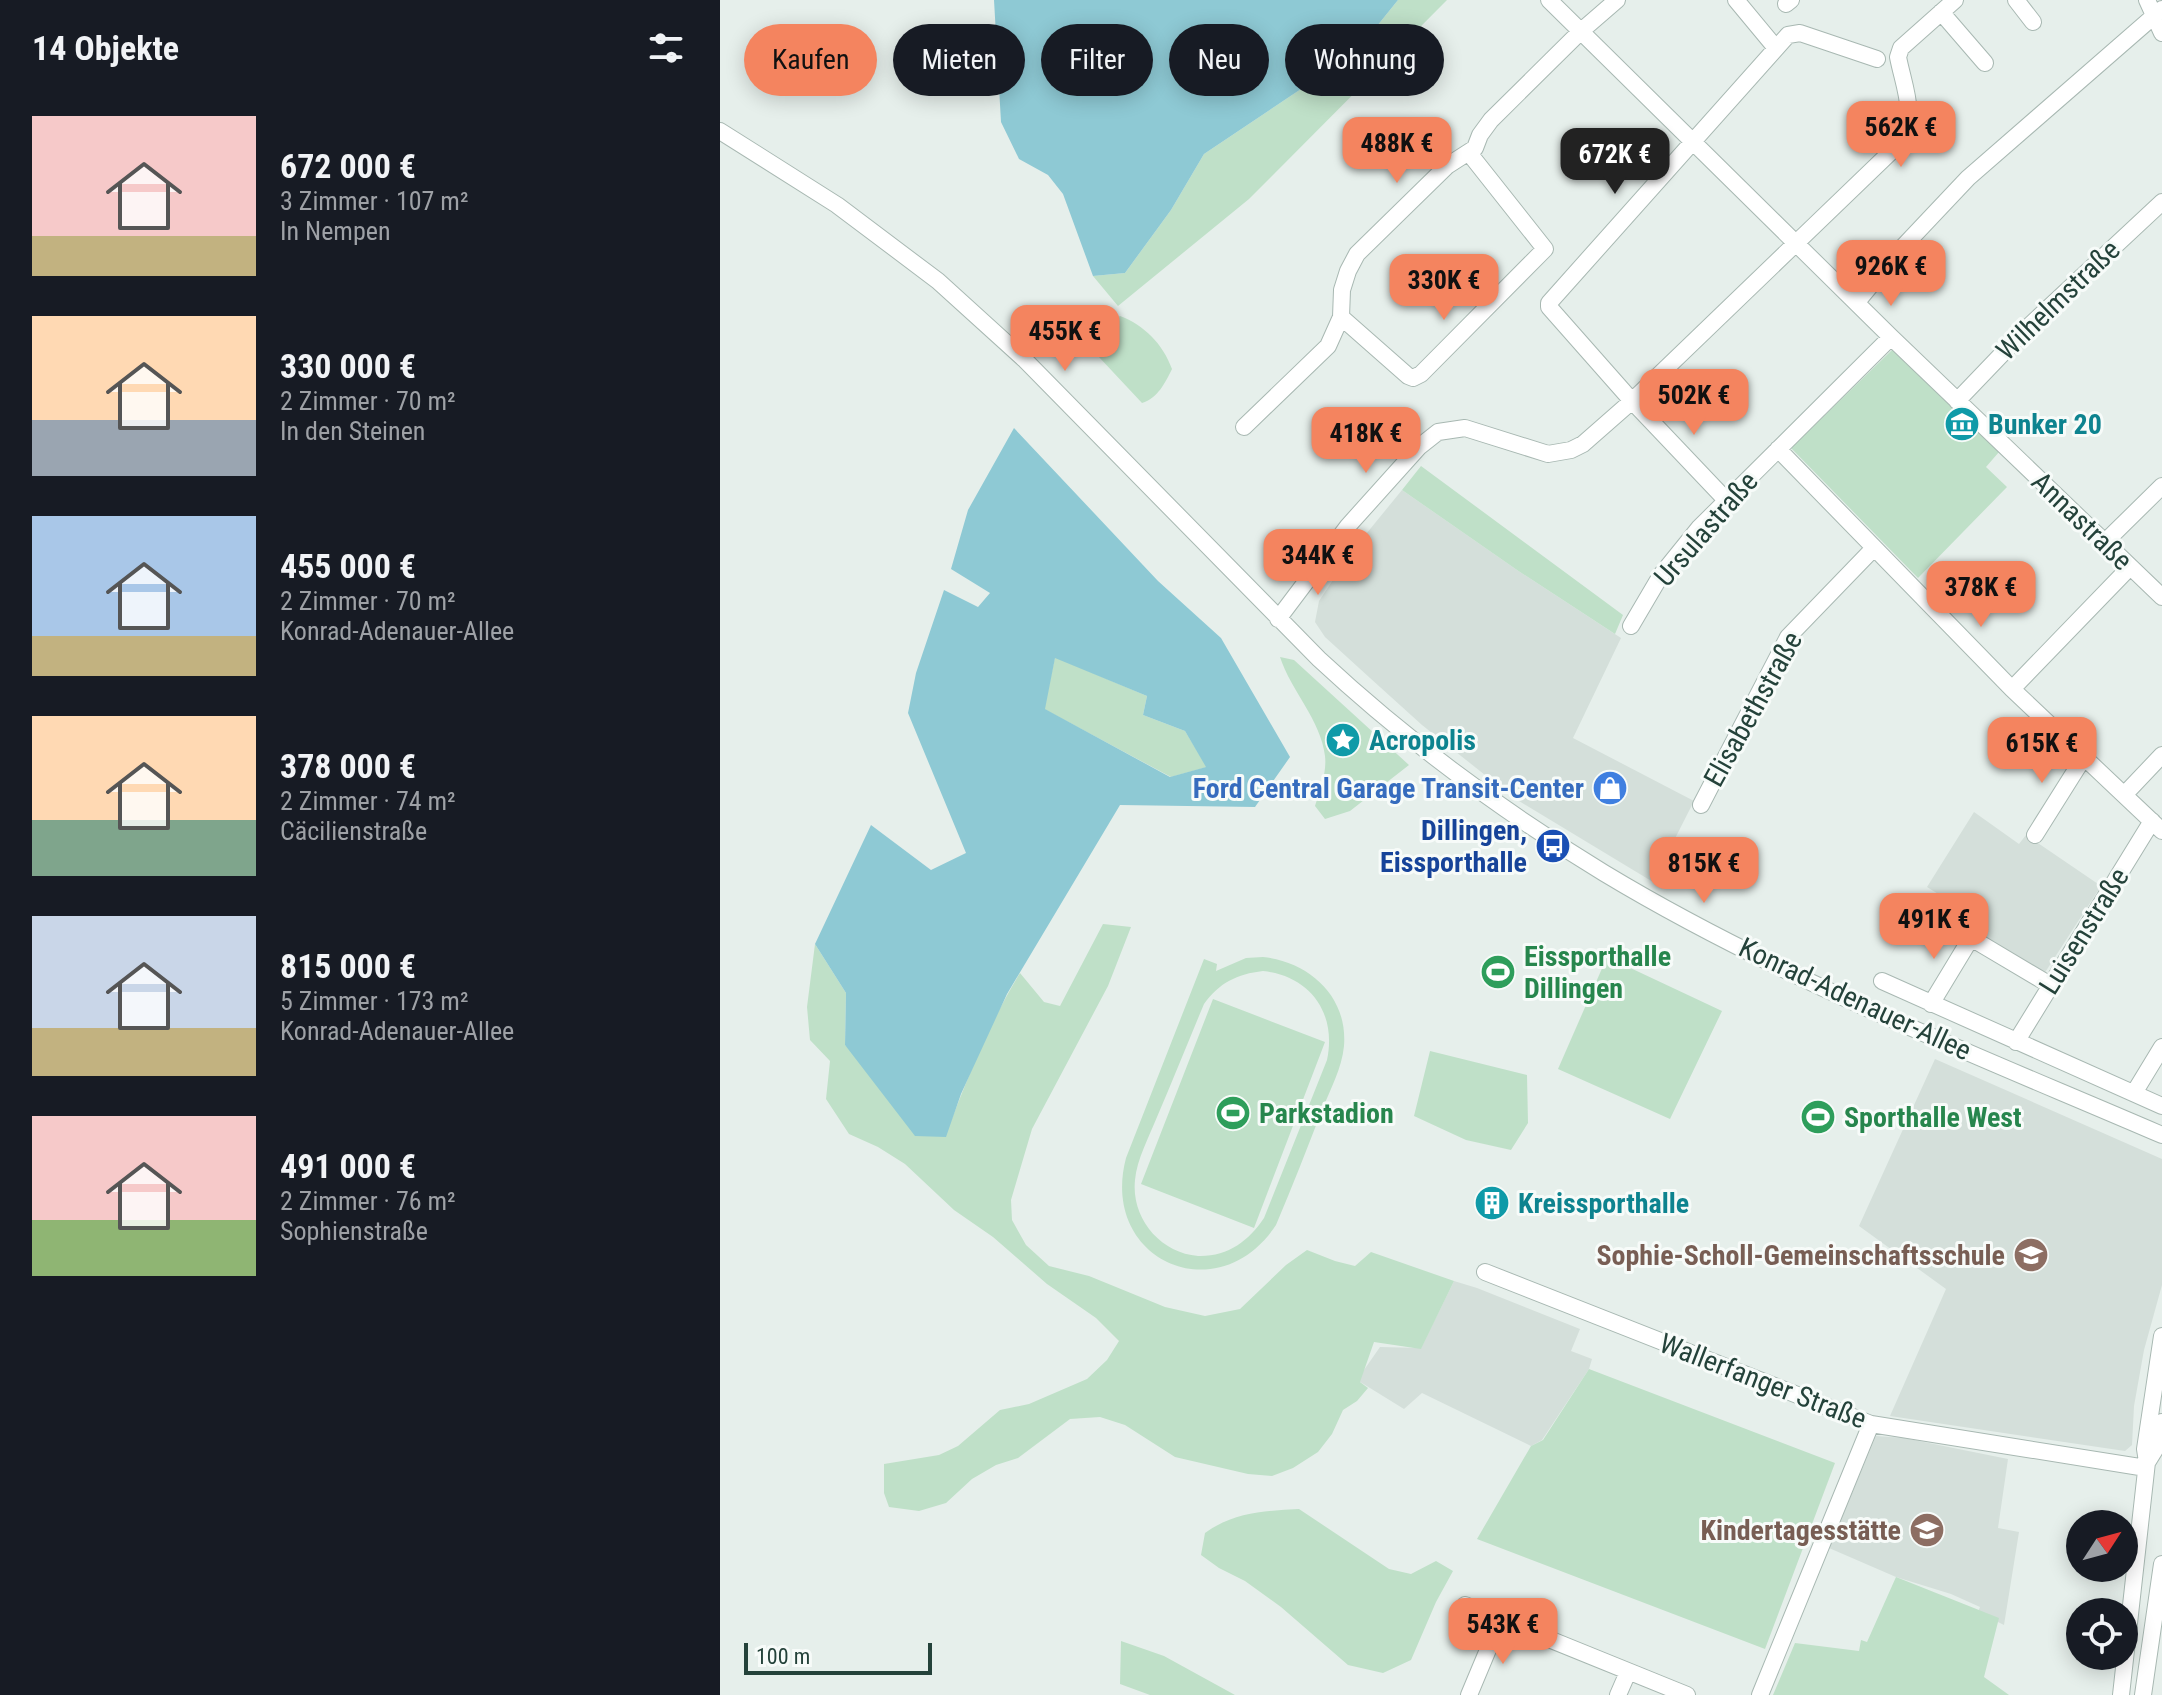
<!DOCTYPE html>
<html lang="de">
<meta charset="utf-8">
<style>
:root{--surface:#171b24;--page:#242831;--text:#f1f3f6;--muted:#9ea1a6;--accent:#f4845f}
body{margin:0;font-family:"Roboto Condensed",sans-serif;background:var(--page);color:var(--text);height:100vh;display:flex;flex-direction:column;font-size:30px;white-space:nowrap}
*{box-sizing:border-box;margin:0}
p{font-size:26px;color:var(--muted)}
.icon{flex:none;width:44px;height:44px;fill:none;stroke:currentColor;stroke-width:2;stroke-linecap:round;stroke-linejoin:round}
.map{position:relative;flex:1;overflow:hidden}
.details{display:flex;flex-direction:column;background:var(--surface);width:720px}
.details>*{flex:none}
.banner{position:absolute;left:24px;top:24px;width:760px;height:72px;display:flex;gap:16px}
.needle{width:52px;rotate:54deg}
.fabs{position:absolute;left:1346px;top:1510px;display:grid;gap:16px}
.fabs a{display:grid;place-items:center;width:72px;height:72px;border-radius:50%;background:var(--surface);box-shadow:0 4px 20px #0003;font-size:40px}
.scale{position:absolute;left:24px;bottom:20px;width:188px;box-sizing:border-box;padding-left:8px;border:4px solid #24423a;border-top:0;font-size:22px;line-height:28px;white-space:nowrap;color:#24423a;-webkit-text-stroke:6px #f7fbf9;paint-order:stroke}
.price{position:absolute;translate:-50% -68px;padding:0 18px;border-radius:16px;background:var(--accent);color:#111;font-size:26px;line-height:52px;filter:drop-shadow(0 2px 4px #0008)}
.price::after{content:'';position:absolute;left:50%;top:48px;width:24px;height:18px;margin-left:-12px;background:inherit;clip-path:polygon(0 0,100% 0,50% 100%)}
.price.on{background:#222;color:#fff}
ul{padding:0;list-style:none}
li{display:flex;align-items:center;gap:24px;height:200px;padding:0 32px}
li span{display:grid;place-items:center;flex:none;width:224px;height:160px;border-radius:0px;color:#555}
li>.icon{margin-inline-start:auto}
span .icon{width:96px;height:96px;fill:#fffc;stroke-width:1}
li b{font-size:34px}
h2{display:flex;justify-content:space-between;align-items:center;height:96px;padding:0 32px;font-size:34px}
.chip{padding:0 28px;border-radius:36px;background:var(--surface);box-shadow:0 4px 20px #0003;font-size:28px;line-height:72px}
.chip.on{background:var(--accent);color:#111}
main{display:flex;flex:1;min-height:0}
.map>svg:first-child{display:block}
.built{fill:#d4dfda}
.green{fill:#bfe0c8;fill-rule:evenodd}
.water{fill:#8ec9d4;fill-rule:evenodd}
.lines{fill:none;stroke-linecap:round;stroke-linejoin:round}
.minor-casing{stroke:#a8b8b2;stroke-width:18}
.minor{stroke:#fff;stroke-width:16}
.labels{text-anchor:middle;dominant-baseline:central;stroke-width:6;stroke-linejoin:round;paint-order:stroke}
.street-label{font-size:28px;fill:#24423a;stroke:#f7fbf9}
.culture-label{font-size:28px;font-weight:bold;fill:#0d838f;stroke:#f7fbf9;text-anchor:start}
.shop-label{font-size:28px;font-weight:bold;fill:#366cbe;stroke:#f7fbf9;text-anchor:end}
.transit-label{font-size:28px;font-weight:bold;fill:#164399;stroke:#f7fbf9;text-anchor:end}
.leisure-label{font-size:28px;font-weight:bold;fill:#27864d;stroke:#f7fbf9;text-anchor:start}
.education-label{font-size:28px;font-weight:bold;fill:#785e54;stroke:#f7fbf9;text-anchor:end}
</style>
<main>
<section class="details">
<h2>14 Objekte<svg class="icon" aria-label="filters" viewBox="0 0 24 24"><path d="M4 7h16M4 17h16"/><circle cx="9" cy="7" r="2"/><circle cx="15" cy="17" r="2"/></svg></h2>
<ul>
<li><span style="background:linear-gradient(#f6c9c9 75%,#c2b280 0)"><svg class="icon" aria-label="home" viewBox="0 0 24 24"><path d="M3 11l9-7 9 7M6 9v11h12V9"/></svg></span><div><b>672 000 €</b><p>3 Zimmer · 107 m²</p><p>In Nempen</p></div></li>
<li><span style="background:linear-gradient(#ffd9b3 65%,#9aa5b1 0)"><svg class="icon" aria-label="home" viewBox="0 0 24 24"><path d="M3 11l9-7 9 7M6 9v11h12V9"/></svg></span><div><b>330 000 €</b><p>2 Zimmer · 70 m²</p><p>In den Steinen</p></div></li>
<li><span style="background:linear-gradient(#a9c7e8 75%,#c2b280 0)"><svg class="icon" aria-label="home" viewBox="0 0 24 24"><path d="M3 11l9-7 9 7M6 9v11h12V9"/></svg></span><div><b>455 000 €</b><p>2 Zimmer · 70 m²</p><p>Konrad-Adenauer-Allee</p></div></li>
<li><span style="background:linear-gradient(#ffd9b3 65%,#7fa58c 0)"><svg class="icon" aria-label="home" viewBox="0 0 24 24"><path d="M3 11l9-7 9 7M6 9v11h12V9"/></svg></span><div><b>378 000 €</b><p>2 Zimmer · 74 m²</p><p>Cäcilienstraße</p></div></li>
<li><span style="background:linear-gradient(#c9d6e8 70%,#c2b280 0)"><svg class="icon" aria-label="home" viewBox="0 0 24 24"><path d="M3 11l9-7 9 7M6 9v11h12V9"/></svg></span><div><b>815 000 €</b><p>5 Zimmer · 173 m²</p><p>Konrad-Adenauer-Allee</p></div></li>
<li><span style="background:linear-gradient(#f6c9c9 65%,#8fb573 0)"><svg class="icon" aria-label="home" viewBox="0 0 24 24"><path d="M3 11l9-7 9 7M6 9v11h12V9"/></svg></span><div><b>491 000 €</b><p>2 Zimmer · 76 m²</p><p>Sophienstraße</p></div></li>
</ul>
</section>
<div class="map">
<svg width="1442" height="1695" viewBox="0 0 1442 1695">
<rect width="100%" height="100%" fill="#e6efeb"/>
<path class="built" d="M 682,490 L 797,570 L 901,638 L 853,738 L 974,801 L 933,882 L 794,798 L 702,725 L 650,678 L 605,637 L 595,622 L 599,601 L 633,550 Z
M 1254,812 L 1299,844 L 1306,835 L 1381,886 L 1324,974 L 1247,925 L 1252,915 L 1207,887 Z
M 1215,1059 L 1442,1159 L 1442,1285 L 1424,1350 L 1414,1406 L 1412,1445 L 1405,1451 L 1170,1416 L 1226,1289 L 1139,1226 Z
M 734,1281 L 757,1288 L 860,1329 L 851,1351 L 872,1359 L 869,1369 L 822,1440 L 811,1446 L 702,1393 L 684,1409 L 637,1380 L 660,1347 L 701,1348 Z
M 1156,1436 L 1184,1438 L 1288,1459 L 1278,1528 L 1299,1532 L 1284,1625 L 1258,1612 L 1260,1607 L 1231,1594 L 1176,1577 L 1109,1548 Z"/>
<path class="green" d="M 678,0 L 727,0 L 529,199 L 398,306 L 373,276 L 405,273 L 451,210 L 484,154 L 593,81 L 653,31 Z
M 400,316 C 424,325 443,344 452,369 C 445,383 438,398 422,403 L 363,340 L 365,335 Z
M 1172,350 L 1279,452 L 1266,467 L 1287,487 L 1198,578 L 1071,448 Z
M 701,466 L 903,615 L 895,634 L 797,570 L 682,490 Z
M 335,657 L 427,696 L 423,715 L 465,731 L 487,767 L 451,777 L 324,709 Z
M 560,657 L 574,660 L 689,765 L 630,811 L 605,819 L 595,806 C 600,790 607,772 605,756 C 601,720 571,691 560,657 Z
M 383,924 L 411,927 L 388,986 L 312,1129 L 291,1200 L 292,1220 L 306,1245 L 329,1266 L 369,1276 L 445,1307 L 485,1316 L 520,1309 L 566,1265 L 587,1250 L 615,1261 L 635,1266 L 651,1252 L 734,1281 L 701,1349 L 654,1342 L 640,1382 L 648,1388 L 637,1401 L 623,1410 L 612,1434 L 598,1452 L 573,1468 L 552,1476 L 528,1474 L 455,1457 L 405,1425 L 380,1417 L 350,1419 L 298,1458 L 276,1465 L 252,1479 L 226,1503 L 199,1511 L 169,1507 L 164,1493 L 164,1464 L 219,1455 L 238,1446 L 280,1410 L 309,1404 L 367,1379 L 387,1360 L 399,1341 L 376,1318 L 327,1284 L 273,1237 L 234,1210 L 185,1164 L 158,1147 L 129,1134 L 106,1099 L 110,1061 L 90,1040 L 87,1007 L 95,944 L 126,993 L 125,1045 L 225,1137 C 246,1081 269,1024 300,973 L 324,1002 L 340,1006 Z
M 543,957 C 589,962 628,996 624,1046 C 622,1068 610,1090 602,1110 C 587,1149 572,1187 556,1225 C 498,1313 379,1260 406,1158 L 484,959 L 497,964 L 496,971 L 526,958 ZM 543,971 C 590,976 617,1013 607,1060 L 544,1218 C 529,1241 507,1257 478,1256 C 440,1253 411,1218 415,1180 C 417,1159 429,1137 437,1117 C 453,1080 468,1042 484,1004 C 499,983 517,974 543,971 Z
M 887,957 L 1002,1011 L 950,1119 L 838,1069 Z
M 493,999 L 605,1042 L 534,1228 L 421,1184 Z
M 710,1051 L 807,1075 L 808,1123 L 791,1150 L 746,1140 L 694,1116 Z
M 869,1369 L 1115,1463 L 1045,1649 L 757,1539 L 811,1446 L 823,1440 Z
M 579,1509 L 669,1569 L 691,1574 L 716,1561 L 733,1571 L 716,1602 L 691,1660 L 663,1673 L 628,1665 L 561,1607 L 525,1581 L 499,1568 L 481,1555 L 485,1533 C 514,1512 545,1511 579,1509 Z
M 1176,1577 L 1279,1618 L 1264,1677 L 1289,1695 L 1053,1695 L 1075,1643 L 1139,1651 L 1141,1640 L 1147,1642 Z
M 401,1641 L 444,1656 L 515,1695 L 430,1695 L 400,1684 Z"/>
<path class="water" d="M 274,0 L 678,0 L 653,31 L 593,81 L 484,154 L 451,210 L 405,273 L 373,276 L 343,194 L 328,175 L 299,159 L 281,122 Z
M 294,428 L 438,581 L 501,638 L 570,757 L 535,807 L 400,805 L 287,994 L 241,1094 L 226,1137 L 195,1136 L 125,1045 L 126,993 L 95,944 L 151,825 L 211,870 L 246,853 L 188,713 L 196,673 L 224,590 L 258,607 L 270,593 L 231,569 L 248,510 ZM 335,658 L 427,696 L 423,715 L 465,731 L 486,767 L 450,777 L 325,709 Z"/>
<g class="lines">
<defs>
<path id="minor" d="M 829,0 L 1171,337 L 1442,597
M 1016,0 L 1055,47
M 1296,0 L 1313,22
M 1427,0 L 1442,33
M 1066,4 L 1071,0
M 1221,12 L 1265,63
M 0,131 L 117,205 L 218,281 L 304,359 L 599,659 C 686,740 782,811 884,873 C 1060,979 1254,1054 1442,1135
M 1137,302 L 1180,250 L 1248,178 L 1442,9
M 621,317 L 688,376 L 693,378 L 701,374 L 825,249 L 749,153
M 1237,401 L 1306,329 L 1442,202
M 524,427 L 608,346 L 621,317 L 622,290 L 628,271 L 637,254 L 727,166 L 755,148 L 760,135 L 771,120 L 860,32 L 897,0
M 1058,449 L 1292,689 L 1442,831
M 1006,500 L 912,401 L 829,307 L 829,303 L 1068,35 L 1080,33 L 1157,59
M 1384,543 L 1442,486
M 558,619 L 628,526 L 699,447 L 718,432 L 745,428 L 828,454 L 851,450 L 863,444 L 912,401 L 1179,144 C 1198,116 1184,88 1178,57 L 1181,48 L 1235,0
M 911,626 L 941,575 L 979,528 L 1171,337
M 1292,689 L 1410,567
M 1404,795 L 1442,755
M 981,805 L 1068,637 L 1154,548
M 1315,835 L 1364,757
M 1162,981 L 1442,1106
M 1211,1004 L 1251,938 L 1330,985
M 1296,1042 L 1432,821
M 1414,1093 L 1442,1047
M 765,1272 L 1151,1424 L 1426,1468
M 1428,1461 L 1436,1448 L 1442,1422
M 745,1605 L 967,1695
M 749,1695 L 780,1621
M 898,1695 L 908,1672
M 1040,1695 L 1151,1424
M 1401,1695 L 1427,1462 L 1425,1449 L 1442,1336
M 1423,1695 L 1442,1564"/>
</defs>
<use href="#minor" class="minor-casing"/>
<use href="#minor" class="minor"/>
</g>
<defs>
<symbol id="museum-disc" viewBox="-11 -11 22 22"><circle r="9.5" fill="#0f9aa8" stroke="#f7fbf9"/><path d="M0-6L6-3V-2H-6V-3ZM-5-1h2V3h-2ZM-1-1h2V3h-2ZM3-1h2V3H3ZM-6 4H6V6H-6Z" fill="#fff"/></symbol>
<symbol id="sight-disc" viewBox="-11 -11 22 22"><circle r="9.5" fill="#0f9aa8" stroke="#f7fbf9"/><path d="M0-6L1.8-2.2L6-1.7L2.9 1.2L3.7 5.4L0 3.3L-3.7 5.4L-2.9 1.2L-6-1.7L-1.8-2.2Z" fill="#fff"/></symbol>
<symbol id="shop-disc" viewBox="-11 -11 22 22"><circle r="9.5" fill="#3f7fe0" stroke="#f7fbf9"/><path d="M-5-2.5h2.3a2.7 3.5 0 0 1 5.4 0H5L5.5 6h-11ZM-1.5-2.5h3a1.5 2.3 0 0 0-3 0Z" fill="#fff"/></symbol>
<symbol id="bus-disc" viewBox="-11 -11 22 22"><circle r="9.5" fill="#1a4fb4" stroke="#f7fbf9"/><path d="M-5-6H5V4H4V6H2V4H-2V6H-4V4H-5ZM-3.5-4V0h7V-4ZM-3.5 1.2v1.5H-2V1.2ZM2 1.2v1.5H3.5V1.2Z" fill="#fff"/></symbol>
<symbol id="stadium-disc" viewBox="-11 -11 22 22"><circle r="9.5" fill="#2e9e5b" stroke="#f7fbf9"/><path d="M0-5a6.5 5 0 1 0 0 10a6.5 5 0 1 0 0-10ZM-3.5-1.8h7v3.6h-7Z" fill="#fff"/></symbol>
<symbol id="building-disc" viewBox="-11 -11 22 22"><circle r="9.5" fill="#0f9aa8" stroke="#f7fbf9"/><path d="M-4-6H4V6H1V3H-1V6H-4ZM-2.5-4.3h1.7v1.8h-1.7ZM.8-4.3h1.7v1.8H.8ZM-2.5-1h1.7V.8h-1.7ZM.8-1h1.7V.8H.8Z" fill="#fff"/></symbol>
<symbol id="school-disc" viewBox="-11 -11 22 22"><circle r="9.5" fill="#8d6e63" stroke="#f7fbf9"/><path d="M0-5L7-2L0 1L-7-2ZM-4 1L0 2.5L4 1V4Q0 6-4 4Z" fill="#fff"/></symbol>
</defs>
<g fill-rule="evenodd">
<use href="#museum-disc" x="1222" y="404" width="40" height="40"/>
<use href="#sight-disc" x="603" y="720" width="40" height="40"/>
<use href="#shop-disc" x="870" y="768" width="40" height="40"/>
<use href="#bus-disc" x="813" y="826" width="40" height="40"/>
<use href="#stadium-disc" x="758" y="952" width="40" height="40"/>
<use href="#stadium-disc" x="493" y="1093" width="40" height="40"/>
<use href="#stadium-disc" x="1078" y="1097" width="40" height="40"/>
<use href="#building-disc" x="752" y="1183" width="40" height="40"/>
<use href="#school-disc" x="1291" y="1235" width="40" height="40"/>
<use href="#school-disc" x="1187" y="1510" width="40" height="40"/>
</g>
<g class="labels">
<g class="street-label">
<text transform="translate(1338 300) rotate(-44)">Wilhelmstraße</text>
<text transform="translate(1362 521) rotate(44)">Annastraße</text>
<text transform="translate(986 529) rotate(-49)">Ursulastraße</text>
<text transform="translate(1033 709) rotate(-61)">Elisabethstraße</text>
<text transform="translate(1364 931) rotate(-58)">Luisenstraße</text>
<text transform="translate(1135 999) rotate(25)">Konrad-Adenauer-Allee</text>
<text transform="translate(1043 1381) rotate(21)">Wallerfanger Straße</text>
</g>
<g class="culture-label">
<text x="1268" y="424">Bunker 20</text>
<text x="649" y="740">Acropolis</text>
<text x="798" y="1203">Kreissporthalle</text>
</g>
<g class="shop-label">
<text x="864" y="788">Ford Central Garage Transit-Center</text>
</g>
<g class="transit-label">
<text x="807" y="830">Dillingen,<tspan x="807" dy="32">Eissporthalle</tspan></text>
</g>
<g class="leisure-label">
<text x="804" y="956">Eissporthalle<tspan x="804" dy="32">Dillingen</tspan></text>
<text x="539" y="1113">Parkstadion</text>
<text x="1124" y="1117">Sporthalle West</text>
</g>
<g class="education-label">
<text x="1285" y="1255">Sophie-Scholl-Gemeinschaftsschule</text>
<text x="1181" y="1530">Kindertagesstätte</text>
</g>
</g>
</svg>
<div class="fabs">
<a><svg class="needle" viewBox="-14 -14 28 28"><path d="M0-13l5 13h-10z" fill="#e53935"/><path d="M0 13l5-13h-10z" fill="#9ea1a6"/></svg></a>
<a><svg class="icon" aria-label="locate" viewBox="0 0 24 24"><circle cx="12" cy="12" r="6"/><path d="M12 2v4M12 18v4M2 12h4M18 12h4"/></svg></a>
</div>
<div class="scale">100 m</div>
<b class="price" style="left:1181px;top:169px">562K €</b>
<b class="price" style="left:677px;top:185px">488K €</b>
<b class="price on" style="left:895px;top:196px">672K €</b>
<b class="price" style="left:1171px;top:308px">926K €</b>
<b class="price" style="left:724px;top:322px">330K €</b>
<b class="price" style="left:345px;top:373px">455K €</b>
<b class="price" style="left:974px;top:437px">502K €</b>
<b class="price" style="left:646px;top:475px">418K €</b>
<b class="price" style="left:598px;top:597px">344K €</b>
<b class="price" style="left:1261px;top:629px">378K €</b>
<b class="price" style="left:1322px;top:785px">615K €</b>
<b class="price" style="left:984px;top:905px">815K €</b>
<b class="price" style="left:1214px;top:961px">491K €</b>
<b class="price" style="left:783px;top:1666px">543K €</b>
<div class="banner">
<a class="chip on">Kaufen</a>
<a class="chip">Mieten</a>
<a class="chip">Filter</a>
<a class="chip">Neu</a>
<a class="chip">Wohnung</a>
</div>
</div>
</main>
